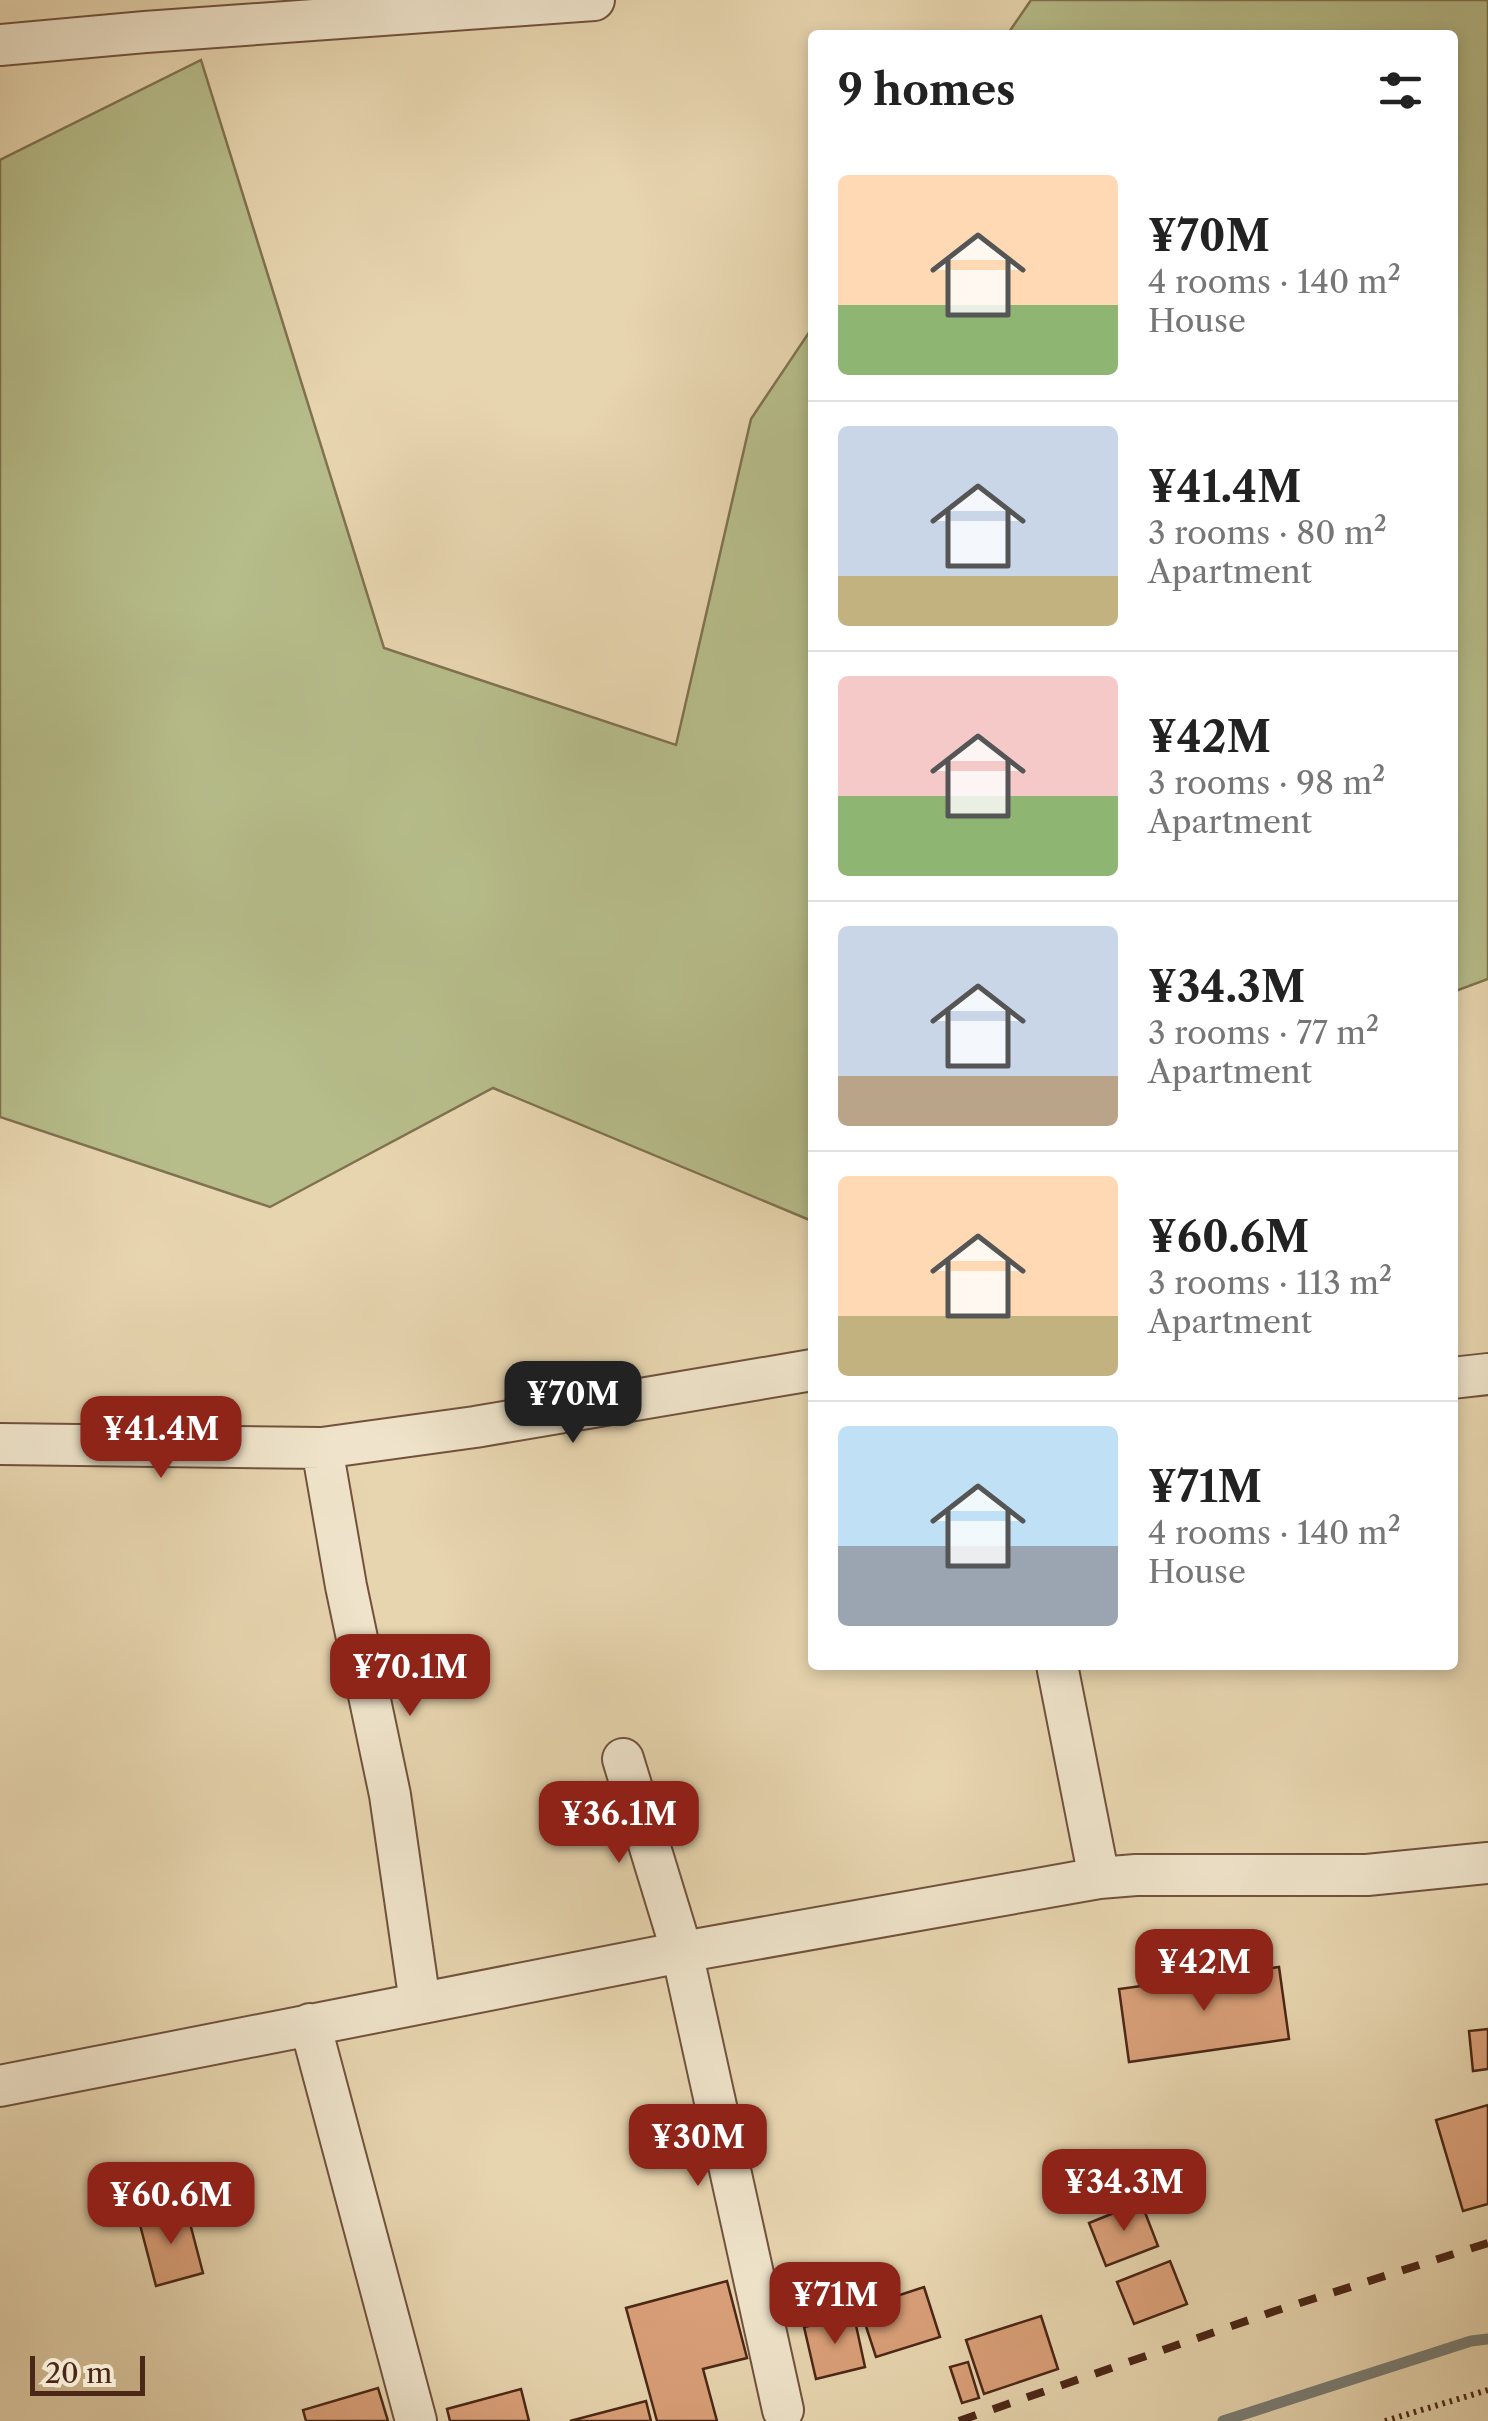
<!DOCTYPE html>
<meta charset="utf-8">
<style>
:root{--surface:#fff;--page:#f2f2f2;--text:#222;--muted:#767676;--line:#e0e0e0;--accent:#8f2418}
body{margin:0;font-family:"Libre Caslon Text",serif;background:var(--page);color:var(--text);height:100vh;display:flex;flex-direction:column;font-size:38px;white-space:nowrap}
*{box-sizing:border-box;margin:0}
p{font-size:32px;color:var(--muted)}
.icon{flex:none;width:55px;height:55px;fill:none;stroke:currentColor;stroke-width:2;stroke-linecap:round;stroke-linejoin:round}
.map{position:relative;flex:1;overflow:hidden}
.panel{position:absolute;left:808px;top:30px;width:650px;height:1640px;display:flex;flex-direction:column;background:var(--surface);border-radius:10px;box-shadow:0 5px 15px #0003}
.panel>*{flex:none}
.scale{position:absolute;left:30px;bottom:25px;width:115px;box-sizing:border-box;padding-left:10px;border:5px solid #4b2717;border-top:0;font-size:28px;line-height:35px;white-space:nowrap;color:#4b2717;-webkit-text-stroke:8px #efe4cb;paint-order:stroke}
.price{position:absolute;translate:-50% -85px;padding:0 22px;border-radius:20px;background:var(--accent);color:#fff;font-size:32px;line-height:65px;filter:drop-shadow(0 2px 5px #0008)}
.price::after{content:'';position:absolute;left:50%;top:60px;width:30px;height:22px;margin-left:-15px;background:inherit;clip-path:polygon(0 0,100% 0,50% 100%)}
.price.selected{background:#222;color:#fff}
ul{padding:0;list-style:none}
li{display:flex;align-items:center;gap:30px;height:250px;padding:0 30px}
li+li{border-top:2px solid var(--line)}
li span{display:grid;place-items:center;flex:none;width:280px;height:200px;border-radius:10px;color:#555}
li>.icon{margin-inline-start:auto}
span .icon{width:120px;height:120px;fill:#fffc;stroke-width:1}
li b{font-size:42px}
h2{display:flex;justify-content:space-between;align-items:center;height:120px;padding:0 30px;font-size:42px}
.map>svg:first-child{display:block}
.green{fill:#b6bd8a;stroke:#807250;stroke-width:2.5}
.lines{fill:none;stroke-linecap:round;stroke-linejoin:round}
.stream{stroke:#797d75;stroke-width:11}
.building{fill:#daa079;stroke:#4b2717;stroke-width:2.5}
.minor-casing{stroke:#72523d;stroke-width:44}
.path{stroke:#4b2717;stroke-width:6;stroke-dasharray:2.5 5;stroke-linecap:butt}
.minor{stroke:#efe4cb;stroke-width:40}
.rail{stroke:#4b2717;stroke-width:8;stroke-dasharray:18 18;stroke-linecap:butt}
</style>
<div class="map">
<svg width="1488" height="2421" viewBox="0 0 1488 2421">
<rect width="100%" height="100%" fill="#e7d5af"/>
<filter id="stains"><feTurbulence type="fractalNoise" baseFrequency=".002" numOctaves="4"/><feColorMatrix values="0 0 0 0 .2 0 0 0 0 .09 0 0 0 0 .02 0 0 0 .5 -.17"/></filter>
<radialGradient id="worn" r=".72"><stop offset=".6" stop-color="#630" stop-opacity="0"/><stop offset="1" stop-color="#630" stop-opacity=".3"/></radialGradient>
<path class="green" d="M 1031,0 L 1488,0 L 1488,979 L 1453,992 L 1452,35 L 1007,35 Z
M 201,60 L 384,648 L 676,745 L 751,419 L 812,328 L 812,1221 L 493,1088 L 270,1207 L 0,1117 L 0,160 Z"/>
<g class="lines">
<path class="stream" d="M 1223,2421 L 1471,2341 L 1488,2339"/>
</g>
<path class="building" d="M 1279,1967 L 1289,2039 L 1129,2062 L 1119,1989 Z
M 1488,2029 L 1488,2069 L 1473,2071 L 1469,2031 Z
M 1488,2105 L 1488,2204 L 1463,2211 L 1436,2120 Z
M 1141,2202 L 1158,2246 L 1106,2266 L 1089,2223 Z
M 186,2208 L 203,2273 L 156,2286 L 139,2221 Z
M 1170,2261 L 1187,2304 L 1134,2324 L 1117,2282 Z
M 727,2281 L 747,2358 L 703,2369 L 717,2421 L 657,2421 L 626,2308 Z
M 924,2287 L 940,2337 L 876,2357 L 860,2308 Z
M 854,2316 L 865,2367 L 816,2379 L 804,2327 Z
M 1041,2316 L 1058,2369 L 984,2394 L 966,2340 Z
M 968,2362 L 979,2398 L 962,2403 L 950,2367 Z
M 378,2388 L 388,2421 L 306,2421 L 303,2410 Z
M 521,2389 L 529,2421 L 450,2421 L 447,2409 Z
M 646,2401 L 651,2421 L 570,2421 Z"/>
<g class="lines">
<defs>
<path id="minor" d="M 0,45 L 145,32 L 594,0
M 1452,1378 L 1488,1374
M 0,1444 L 322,1448 L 475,1427 L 812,1370
M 322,1448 L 346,1586 L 390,1795 L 420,2003
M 1057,1665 L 1099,1878
M 623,1759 L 682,1952 L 783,2410
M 310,2024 L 416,2421
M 0,2086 L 682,1952 L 1099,1878 L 1136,1875 L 1367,1875 L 1488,1863"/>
</defs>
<use href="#minor" class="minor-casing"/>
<path class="path" d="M 1385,2421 L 1488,2390"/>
<use href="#minor" class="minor"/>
<path class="rail" d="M 959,2421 L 1275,2311 L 1488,2243"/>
</g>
<rect width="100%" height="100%" filter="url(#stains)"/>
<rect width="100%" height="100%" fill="url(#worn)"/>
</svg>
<div class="scale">20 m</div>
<b class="price selected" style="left:573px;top:1446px">¥70M</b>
<b class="price" style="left:161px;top:1481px">¥41.4M</b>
<b class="price" style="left:410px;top:1719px">¥70.1M</b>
<b class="price" style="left:619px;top:1866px">¥36.1M</b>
<b class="price" style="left:1204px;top:2014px">¥42M</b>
<b class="price" style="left:698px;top:2189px">¥30M</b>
<b class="price" style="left:1124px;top:2234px">¥34.3M</b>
<b class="price" style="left:171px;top:2247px">¥60.6M</b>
<b class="price" style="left:835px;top:2347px">¥71M</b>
<section class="panel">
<h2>9 homes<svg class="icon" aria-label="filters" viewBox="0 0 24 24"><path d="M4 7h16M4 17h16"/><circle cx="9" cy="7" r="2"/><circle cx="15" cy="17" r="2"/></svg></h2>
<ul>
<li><span style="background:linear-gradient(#ffd9b3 65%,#8fb573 0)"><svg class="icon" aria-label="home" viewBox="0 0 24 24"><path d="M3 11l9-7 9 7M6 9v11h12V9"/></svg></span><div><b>¥70M</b><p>4 rooms · 140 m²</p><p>House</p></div></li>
<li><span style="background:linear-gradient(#c9d6e8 75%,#c2b280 0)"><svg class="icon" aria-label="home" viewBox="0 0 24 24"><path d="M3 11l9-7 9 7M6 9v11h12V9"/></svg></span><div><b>¥41.4M</b><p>3 rooms · 80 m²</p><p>Apartment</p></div></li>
<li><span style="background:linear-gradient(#f6c9c9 60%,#8fb573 0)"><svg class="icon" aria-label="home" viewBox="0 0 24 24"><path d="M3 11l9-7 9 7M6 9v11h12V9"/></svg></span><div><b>¥42M</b><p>3 rooms · 98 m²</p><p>Apartment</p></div></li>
<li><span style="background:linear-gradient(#c9d6e8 75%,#b9a48a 0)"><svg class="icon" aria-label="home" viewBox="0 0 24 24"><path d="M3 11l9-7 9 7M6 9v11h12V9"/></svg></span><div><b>¥34.3M</b><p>3 rooms · 77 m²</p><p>Apartment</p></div></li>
<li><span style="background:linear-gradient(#ffd9b3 70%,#c2b280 0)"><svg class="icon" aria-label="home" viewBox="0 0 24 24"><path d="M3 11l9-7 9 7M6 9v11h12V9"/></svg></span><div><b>¥60.6M</b><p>3 rooms · 113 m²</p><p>Apartment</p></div></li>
<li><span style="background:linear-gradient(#bfe0f5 60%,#9aa5b1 0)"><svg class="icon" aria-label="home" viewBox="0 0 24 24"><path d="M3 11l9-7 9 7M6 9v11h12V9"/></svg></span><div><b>¥71M</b><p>4 rooms · 140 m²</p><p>House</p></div></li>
</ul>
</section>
</div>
